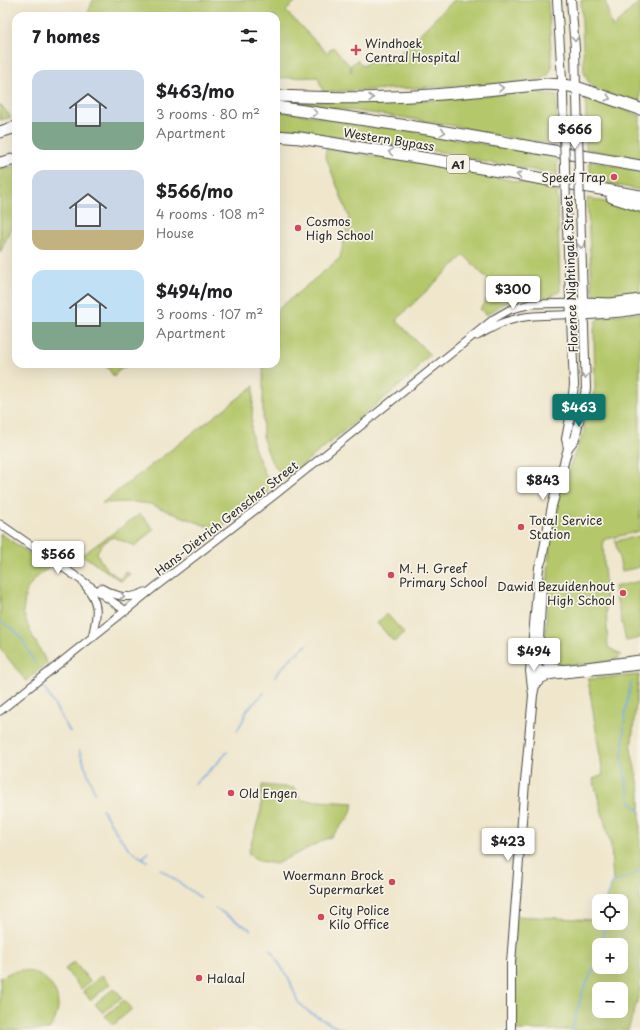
<!DOCTYPE html>
<meta charset="utf-8">
<style>
:root{--surface:#fff;--page:#f6f6f6;--text:#202124;--muted:#757577;--accent:#0f766e}
body{margin:0;font-family:"Playpen Sans",sans-serif;background:var(--page);color:var(--text);height:100vh;display:flex;flex-direction:column;font-size:15px;white-space:nowrap}
*{box-sizing:border-box;margin:0}
p{font-size:13px;color:var(--muted)}
.icon{flex:none;width:22px;height:22px;fill:none;stroke:currentColor;stroke-width:2;stroke-linecap:round;stroke-linejoin:round}
.map{position:relative;flex:1;overflow:hidden}
.panel{position:absolute;left:12px;top:12px;width:268px;height:356px;display:flex;flex-direction:column;background:var(--surface);border-radius:12px;box-shadow:0 4px 16px #0002}
.panel>*{flex:none}
.controls{position:absolute;left:592px;top:894px;display:grid;gap:8px}
.controls a{display:grid;place-items:center;width:36px;height:36px;border-radius:8px;background:var(--surface);box-shadow:0 4px 16px #0002;font-size:20px}
.price{position:absolute;translate:-50% -34px;padding:0 9px;border-radius:4px;background:#fff;color:#222;font-size:13px;line-height:26px;filter:drop-shadow(0 1px 2px #0008)}
.price::after{content:'';position:absolute;left:50%;top:24px;width:12px;height:9px;margin-left:-6px;background:inherit;clip-path:polygon(0 0,100% 0,50% 100%)}
.price.selected{background:var(--accent);color:#fff}
ul{padding:0;list-style:none}
li{display:flex;align-items:center;gap:12px;height:100px;padding:0 20px}
li span{display:grid;place-items:center;flex:none;width:112px;height:80px;border-radius:12px;color:#555}
li>.icon{margin-inline-start:auto}
span .icon{width:48px;height:48px;fill:#fffc;stroke-width:1}
li b{font-size:17px}
h2{display:flex;justify-content:space-between;align-items:center;height:48px;padding:0 20px;font-size:17px}
.map>svg:first-child{display:block}
.green{fill:#b4c76a;stroke:#70794a;fill-rule:evenodd}
.lines{fill:none;stroke-linecap:round;stroke-linejoin:round}
.stream{stroke:#77abe4;stroke-width:1.5}
.tertiary-casing{stroke:#484743;stroke-width:9}
.secondary-casing{stroke:#484743;stroke-width:10}
.motorway-casing{stroke:#484743;stroke-width:13}
.tertiary{stroke:#fff;stroke-width:7}
.secondary{stroke:#fff;stroke-width:8}
.motorway{stroke:#fff;stroke-width:11}
.secondary-bridge-casing{stroke:#484743;stroke-width:10;stroke-linecap:butt}
.secondary-bridge{stroke:#fff;stroke-width:8}
.oneway{stroke:#a0a0a0}
.poi-dot{fill:#d1495b;stroke:#f7f3e8;stroke-width:1.5}
.labels{text-anchor:middle;dominant-baseline:central;stroke-width:3.5;stroke-linejoin:round;paint-order:stroke}
.shield{fill:#f7f3e8;stroke:#686764;stroke-width:1}
.shield-label{font-size:11px;font-weight:bold;fill:#2b2b2b}
.poi-label{font-size:12px;fill:#2b2b2b;stroke:#f7f3e8;text-anchor:start}
.street-label{font-size:12px;fill:#2b2b2b;stroke:#f7f3e8}
</style>
<div class="map">
<svg width="640" height="1030" viewBox="0 0 640 1030">
<rect width="100%" height="100%" fill="#f7f3e8"/>
<filter id="ink" filterUnits="userSpaceOnUse"><feTurbulence type="fractalNoise" baseFrequency=".025" numOctaves="2"/><feDisplacementMap in="SourceGraphic" scale="8" xChannelSelector="R" yChannelSelector="G"/><feConvolveMatrix kernelMatrix="1 2 1 2 8 2 1 2 1" color-interpolation-filters="sRGB"/></filter>
<filter id="wash" filterUnits="userSpaceOnUse"><feTurbulence type="fractalNoise" baseFrequency=".012" numOctaves="4" result="noise"/><feDisplacementMap in="SourceGraphic" scale="16" xChannelSelector="R" yChannelSelector="G"/><feGaussianBlur stdDeviation="0.9" result="paint"/><feColorMatrix in="noise" values="0 0 0 0 0 0 0 0 0 0 0 0 0 0 0 0 0 1.4 0 .05"/><feComposite in="paint" operator="in"/></filter>
<g filter="url(#wash)">
<rect width="100%" height="100%" fill="#efe6cc"/>
<path class="green" d="M 93,0 L 297,0 L 286,11 L 327,53 L 333,47 L 350,66 L 351,72 L 351,65 L 357,60 L 363,66 L 374,58 L 381,64 L 394,59 L 454,0 L 548,0 L 552,67 L 548,75 L 541,80 L 502,84 L 323,92 L 318,77 L 276,78 L 276,16 L 87,16 Z
M 581,0 L 605,0 L 612,28 L 640,1 L 640,105 L 598,90 C 590,85 586,80 584,71 Z
M 532,91 L 557,95 L 557,144 L 499,136 L 460,127 L 400,117 L 287,102 L 435,100 Z
M 586,97 L 640,115 L 640,159 L 586,149 Z
M 0,104 L 11,117 L 0,120 Z
M 276,111 L 372,124 L 557,157 L 557,174 L 485,162 L 449,153 L 276,129 Z
M 326,149 L 404,160 L 467,171 L 557,190 L 560,291 C 549,302 523,296 508,302 C 501,305 493,311 486,315 L 480,309 L 495,287 L 464,255 L 396,320 L 430,355 L 419,364 L 416,372 L 285,479 L 271,461 L 263,439 L 263,364 L 276,364 L 276,311 L 340,258 L 349,217 L 325,155 Z
M 590,161 L 640,171 L 640,190 L 590,180 Z
M 16,166 L 16,216 L 0,253 L 0,168 Z
M 587,198 L 640,210 L 640,295 L 602,298 L 595,296 L 592,287 Z
M 640,313 L 640,531 L 603,540 L 608,647 L 621,655 C 619,657 617,659 614,660 C 605,663 562,667 554,663 C 548,660 546,654 545,648 L 549,551 L 553,520 L 565,478 L 584,431 L 584,423 L 595,389 L 594,330 L 596,321 L 598,319 L 602,316 Z
M 106,364 L 128,364 L 128,365 L 117,372 L 114,377 L 108,368 L 105,366 Z
M 254,386 L 251,432 L 254,447 L 270,486 L 267,496 L 222,527 L 209,527 L 150,504 L 133,502 L 102,503 Z
M 140,514 L 154,529 L 135,546 L 113,537 L 102,544 L 97,552 C 100,564 110,573 121,579 L 125,571 L 130,574 L 121,581 L 82,555 Z
M 0,533 L 49,567 L 35,579 L 26,591 L 23,612 L 30,631 L 47,663 L 26,681 L 0,648 Z
M 640,536 L 640,567 L 622,571 L 615,541 Z
M 640,581 L 640,638 L 626,641 L 614,587 Z
M 387,614 L 404,633 L 394,642 L 377,623 Z
M 639,675 L 631,750 L 640,791 L 640,992 L 628,1030 L 511,1030 L 514,916 L 599,920 L 599,923 L 621,923 L 621,901 L 605,901 L 613,882 L 611,846 L 593,779 L 603,775 L 588,679 ZM 599,945 L 621,945 L 621,967 L 599,967 ZM 599,989 L 621,989 L 621,1011 L 599,1011 Z
M 262,785 L 295,788 L 301,800 L 354,803 L 349,817 L 332,836 L 276,864 L 260,861 L 248,854 L 261,810 Z
M 74,962 L 90,981 L 81,989 L 65,969 Z
M 20,970 C 41,971 59,985 58,1008 C 57,1016 54,1024 48,1030 L 0,1030 L 0,978 L 9,973 Z
M 102,975 L 110,984 L 91,1000 L 83,991 Z
M 114,988 L 122,997 L 103,1013 L 95,1004 Z
M 124,1000 L 132,1009 L 113,1025 L 105,1016 Z"/>
<g class="lines">
<path class="stream" d="M 0,621 L 15,631 L 22,639 L 35,664
M 275,676 L 291,658 L 307,645
M 631,682 L 625,712 L 622,761 L 630,800 L 640,812
M 44,687 L 70,732
M 237,731 L 244,718 L 247,710 L 264,693
M 79,750 L 95,793
M 195,784 C 206,773 218,764 227,752
M 102,809 C 111,823 120,841 133,852 C 137,855 142,858 147,861
M 143,858 L 148,852
M 160,869 L 201,898
M 605,901 L 613,882 L 634,875 L 640,869
M 215,908 L 251,930
M 603,945 L 604,923
M 270,949 L 290,981 L 298,1002 L 309,1012 L 334,1026 L 346,1030
M 572,1030 L 582,993 L 599,956"/>
</g>
</g>
<g filter="url(#ink)">
<g class="lines">
<defs>
<path id="tertiary" d="M 477,336 C 487,331 497,324 508,321 C 532,313 558,316 583,314
M 0,524 L 126,611
M 84,584 C 101,604 97,614 92,638
M 101,588 C 117,597 128,600 145,592
M 533,671 L 571,668 L 640,659
M 545,676 L 640,666
M 0,711 L 155,587 L 276,494 L 495,318 L 511,309 L 532,304 L 583,303"/>
<path id="secondary" d="M 557,0 L 563,95
M 571,0 L 575,48 L 576,91
M 568,448 L 575,439 L 586,389 L 580,207
M 540,649 C 543,661 550,668 562,669
M 536,685 L 541,679 L 550,675
M 533,695 L 530,671 L 539,567 L 542,559 L 552,506 L 568,448 L 566,439 L 570,418 L 574,385 L 566,206
M 511,1030 L 511,963 L 525,782 L 533,695 L 537,676 L 542,586"/>
<path id="motorway" d="M 276,96 C 313,97 351,99 389,97 C 441,96 494,89 546,84 L 562,85 L 576,87 L 640,109
M 276,107 L 428,129 L 640,166
M 0,132 L 16,127
M 276,136 L 300,138 L 441,161 L 640,196
M 0,163 L 16,159
M 612,197 L 640,206
M 583,303 L 611,304 L 640,300
M 583,314 L 622,311 L 640,308"/>
</defs>
<use href="#tertiary" class="tertiary-casing"/>
<use href="#secondary" class="secondary-casing"/>
<use href="#motorway" class="motorway-casing"/>
<use href="#tertiary" class="tertiary"/>
<use href="#secondary" class="secondary"/>
<use href="#motorway" class="motorway"/>
<defs>
<path id="secondary-bridge" d="M 563,95 L 566,206
M 577,96 L 580,207"/>
</defs>
<use href="#secondary-bridge" class="secondary-bridge-casing"/>
<use href="#secondary-bridge" class="secondary-bridge"/>
</g>
<defs><path id="oneway-chevron" d="M-2-3.5L2.5 0L-2 3.5" fill="none" stroke-width="1.6" stroke-linecap="round" stroke-linejoin="round"/></defs>
<g class="oneway">
<use href="#oneway-chevron" transform="translate(575 39) rotate(86)"/>
<use href="#oneway-chevron" transform="translate(501 88) rotate(-5)"/>
<use href="#oneway-chevron" transform="translate(371 98) rotate(-1)"/>
<use href="#oneway-chevron" transform="translate(608 98) rotate(19)"/>
<use href="#oneway-chevron" transform="translate(315 113) rotate(8)"/>
<use href="#oneway-chevron" transform="translate(443 132) rotate(9)"/>
<use href="#oneway-chevron" transform="translate(391 152) rotate(-171)"/>
<use href="#oneway-chevron" transform="translate(519 175) rotate(-170)"/>
<use href="#oneway-chevron" transform="translate(581 246) rotate(89)"/>
<use href="#oneway-chevron" transform="translate(585 376) rotate(88)"/>
<use href="#oneway-chevron" transform="translate(122 596) rotate(10)"/>
</g>
</g>
<g class="poi-dot">
<path d="M354 44h4v4h4v4h-4v4h-4v-4h-4v-4h4z"/>
<circle cx="614" cy="177" r="4"/>
<circle cx="298" cy="228" r="4"/>
<circle cx="521" cy="527" r="4"/>
<circle cx="391" cy="575" r="4"/>
<circle cx="623" cy="593" r="4"/>
<circle cx="231" cy="793" r="4"/>
<circle cx="392" cy="882" r="4"/>
<circle cx="321" cy="917" r="4"/>
<circle cx="199" cy="978" r="4"/>
</g>
<g class="labels">
<rect class="shield" x="447" y="155" width="22" height="18" rx="3"/>
<g class="shield-label">
<text x="458" y="164">A1</text>
</g>
<g class="poi-label">
<text x="365" y="43">Windhoek<tspan x="365" dy="14">Central Hospital</tspan></text>
<text x="606" y="177" text-anchor="end">Speed Trap</text>
<text x="306" y="221">Cosmos<tspan x="306" dy="14">High School</tspan></text>
<text x="529" y="520">Total Service<tspan x="529" dy="14">Station</tspan></text>
<text x="399" y="568">M. H. Greef<tspan x="399" dy="14">Primary School</tspan></text>
<text x="615" y="586" text-anchor="end">Dawid Bezuidenhout<tspan x="615" dy="14">High School</tspan></text>
<text x="239" y="793">Old Engen</text>
<text x="384" y="875" text-anchor="end">Woermann Brock<tspan x="384" dy="14">Supermarket</tspan></text>
<text x="329" y="910">City Police<tspan x="329" dy="14">Kilo Office</tspan></text>
<text x="207" y="978">Halaal</text>
</g>
<g class="street-label">
<text transform="translate(389 139) rotate(9)">Western Bypass</text>
<text transform="translate(570 274) rotate(-92)">Florence Nightingale Street</text>
<text transform="translate(226 518) rotate(-38)">Hans-Dietrich Genscher Street</text>
</g>
</g>
</svg>
<div class="controls">
<a><svg class="icon" aria-label="locate" viewBox="0 0 24 24"><circle cx="12" cy="12" r="6"/><path d="M12 2v4M12 18v4M2 12h4M18 12h4"/></svg></a>
<a>+</a>
<a>−</a>
</div>
<b class="price" style="left:575px;top:150px">$666</b>
<b class="price" style="left:513px;top:310px">$300</b>
<b class="price selected" style="left:579px;top:428px">$463</b>
<b class="price" style="left:543px;top:501px">$843</b>
<b class="price" style="left:58px;top:575px">$566</b>
<b class="price" style="left:534px;top:672px">$494</b>
<b class="price" style="left:508px;top:862px">$423</b>
<section class="panel">
<h2>7 homes<svg class="icon" aria-label="filters" viewBox="0 0 24 24"><path d="M4 7h16M4 17h16"/><circle cx="9" cy="7" r="2"/><circle cx="15" cy="17" r="2"/></svg></h2>
<ul>
<li><span style="background:linear-gradient(#c9d6e8 65%,#7fa58c 0)"><svg class="icon" aria-label="home" viewBox="0 0 24 24"><path d="M3 11l9-7 9 7M6 9v11h12V9"/></svg></span><div><b>$463/mo</b><p>3 rooms · 80 m²</p><p>Apartment</p></div></li>
<li><span style="background:linear-gradient(#c9d6e8 75%,#c2b280 0)"><svg class="icon" aria-label="home" viewBox="0 0 24 24"><path d="M3 11l9-7 9 7M6 9v11h12V9"/></svg></span><div><b>$566/mo</b><p>4 rooms · 108 m²</p><p>House</p></div></li>
<li><span style="background:linear-gradient(#bfe0f5 65%,#7fa58c 0)"><svg class="icon" aria-label="home" viewBox="0 0 24 24"><path d="M3 11l9-7 9 7M6 9v11h12V9"/></svg></span><div><b>$494/mo</b><p>3 rooms · 107 m²</p><p>Apartment</p></div></li>
</ul>
</section>
</div>
